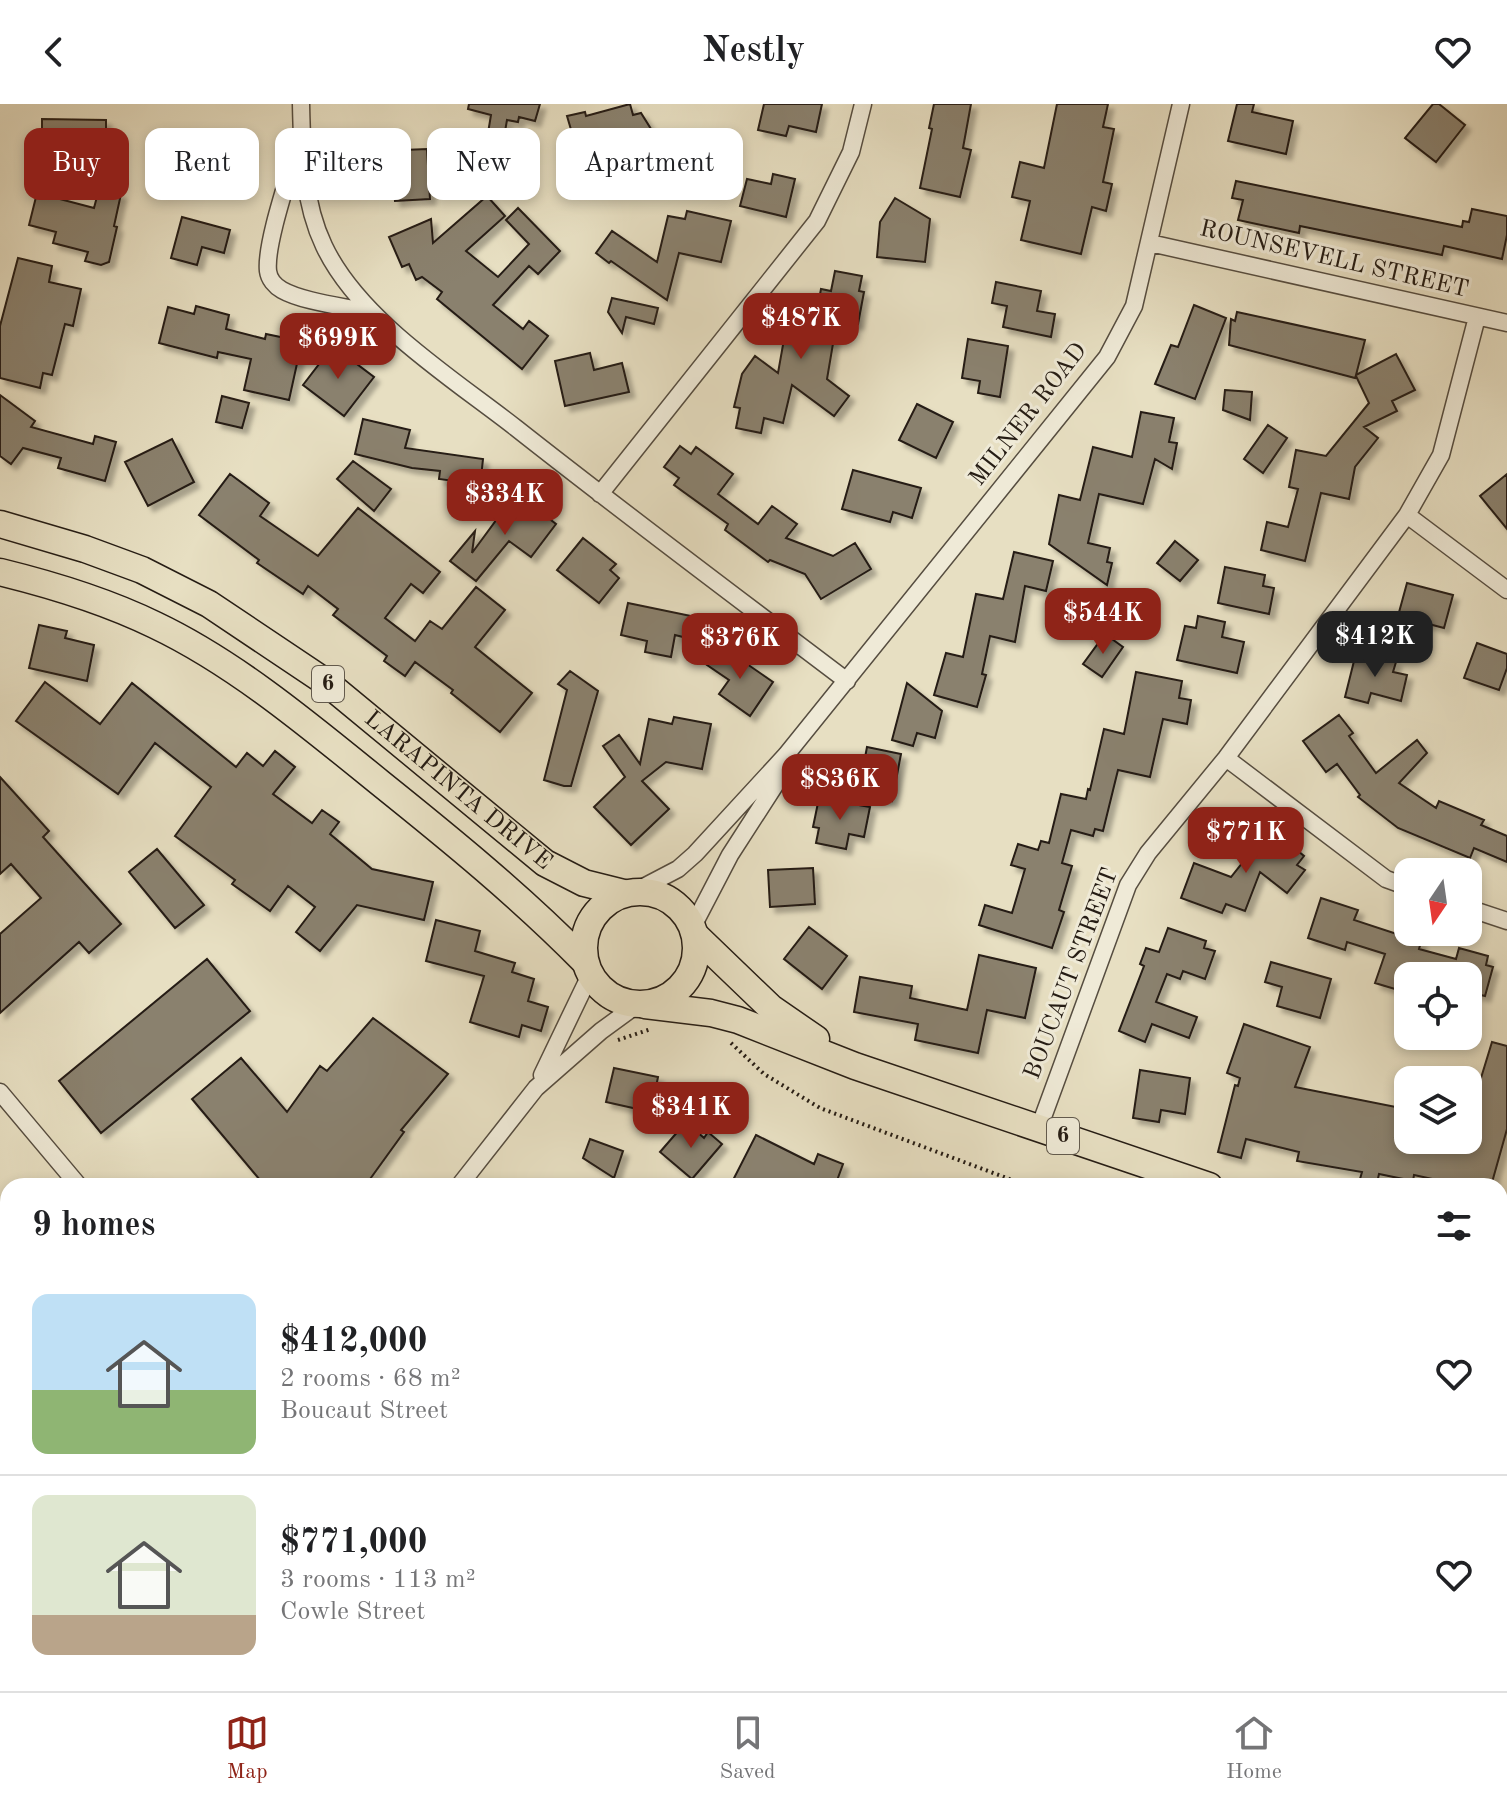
<!DOCTYPE html>
<meta charset="utf-8">
<style>
:root{--surface:#fff;--page:#f6f6f6;--text:#202124;--muted:#757577;--line:#e0e0e0;--accent:#8f2418}
body{margin:0;font-family:"Old Standard TT",serif;background:var(--page);color:var(--text);height:100vh;display:flex;flex-direction:column;font-size:30px;white-space:nowrap}
*{box-sizing:border-box;margin:0}
p{font-size:26px;color:var(--muted)}
.icon{flex:none;width:44px;height:44px;fill:none;stroke:currentColor;stroke-width:2;stroke-linecap:round;stroke-linejoin:round}
.map{position:relative;flex:1;overflow:hidden}
.details{position:absolute;left:0px;top:1074px;width:1508px;height:514px;display:flex;flex-direction:column;background:var(--surface);border-radius:24px 24px 0 0;box-shadow:0 4px 12px #0003}
.details>*{flex:none}
.banner{position:absolute;left:24px;top:24px;width:800px;height:72px;display:flex;gap:16px}
.needle{width:52px;rotate:193deg}
.tools{position:absolute;left:1394px;top:754px;display:grid;gap:16px}
.tools a{display:grid;place-items:center;width:88px;height:88px;border-radius:16px;background:var(--surface);box-shadow:0 4px 12px #0003;font-size:40px}
.price{position:absolute;translate:-50% -68px;padding:0 18px;border-radius:16px;background:var(--accent);color:#fff;font-size:26px;line-height:52px;filter:drop-shadow(0 2px 4px #0008)}
.price::after{content:'';position:absolute;left:50%;top:48px;width:24px;height:18px;margin-left:-12px;background:inherit;clip-path:polygon(0 0,100% 0,50% 100%)}
.price.current{background:#222;color:#fff}
ul{padding:0;list-style:none}
li{display:flex;align-items:center;gap:24px;height:200px;padding:0 32px}
li+li{border-top:2px solid var(--line)}
li span{display:grid;place-items:center;flex:none;width:224px;height:160px;border-radius:16px;color:#555}
li>.icon{margin-inline-start:auto}
span .icon{width:96px;height:96px;fill:#fffc;stroke-width:1}
li b{font-size:34px}
h2{display:flex;justify-content:space-between;align-items:center;height:96px;padding:0 32px;font-size:34px}
.chip{padding:0 28px;border-radius:16px;background:var(--surface);box-shadow:0 4px 12px #0003;font-size:28px;line-height:72px}
.chip.current{background:var(--accent);color:#fff}
header{display:flex;justify-content:space-between;align-items:center;height:104px;padding:0 32px;background:var(--surface);font-size:36px;font-weight:700}
.menu{display:flex;justify-content:space-around;align-items:center;height:112px;border-top:2px solid var(--line);background:var(--surface);font-size:22px;color:var(--muted)}
.menu a{display:grid;justify-items:center;gap:4px}
.menu .current{color:var(--accent)}
.map>svg:first-child{display:block}
.green{fill:#c6bea4;stroke:#766d5c;stroke-width:2}
.building{fill:#8a816e;stroke:#251c14;stroke-width:2;filter:url(#shadow)}
.lines{fill:none;stroke-linecap:round;stroke-linejoin:round}
.minor-casing{stroke:#564d40;stroke-width:19}
.primary-casing{stroke:#251c14;stroke-width:29}
.path{stroke:#251c14;stroke-width:4;stroke-dasharray:2 4;stroke-linecap:butt}
.minor{stroke:#efead7;stroke-width:16}
.primary{stroke:#e7dfc2;stroke-width:26}
.labels{text-anchor:middle;dominant-baseline:central;stroke-width:6;stroke-linejoin:round;paint-order:stroke}
.shield{fill:#efead7;stroke:#625a4e;stroke-width:2}
.shield-label{font-size:22px;font-weight:bold;fill:#251c14}
.street-label{font-size:24px;fill:#251c14;stroke:#efead7}
</style>
<header><svg class="icon" aria-label="back" viewBox="0 0 24 24"><path d="M15 5l-7 7 7 7"/></svg>Nestly<svg class="icon" aria-label="heart" viewBox="0 0 24 24"><path d="M12 20l-8-8c-3-5 5-10 8-4 3-6 11-1 8 4z"/></svg></header>
<div class="map">
<svg width="1507" height="1587" viewBox="0 0 1507 1587">
<defs>
<filter id="shadow"><feDropShadow dx="5.5" dy="5.5" stdDeviation="2" flood-color="#0004"/></filter>
</defs>
<rect width="100%" height="100%" fill="#e7dfc2"/>
<filter id="stains"><feTurbulence type="fractalNoise" baseFrequency=".0025" numOctaves="4"/><feColorMatrix values="0 0 0 0 .2 0 0 0 0 .09 0 0 0 0 .02 0 0 0 .5 -.17"/></filter>
<radialGradient id="worn" r=".72"><stop offset=".6" stop-color="#630" stop-opacity="0"/><stop offset="1" stop-color="#630" stop-opacity=".3"/></radialGradient>
<path class="green" d="M 804,1580 L 906,1580 L 891,1587 L 806,1587 Z
M 912,1580 L 1036,1580 L 1037,1587 L 920,1587 Z"/>
<path class="building" d="M 469,0 L 540,0 L 535,17 L 519,13 L 518,18 L 507,16 L 499,62 L 483,59 L 491,11 L 468,5 Z
M 630,0 L 633,11 L 641,9 L 661,41 L 573,64 L 568,48 L 577,46 L 567,12 L 585,8 L 586,12 Z
M 764,0 L 822,0 L 816,28 L 789,22 L 786,32 L 758,26 Z
M 934,0 L 971,0 L 963,44 L 971,46 L 960,93 L 920,84 L 932,25 L 929,24 Z
M 1057,0 L 1108,0 L 1103,23 L 1114,25 L 1103,78 L 1112,80 L 1106,107 L 1092,103 L 1081,150 L 1021,136 L 1030,97 L 1012,93 L 1020,58 L 1044,64 Z
M 1237,0 L 1254,0 L 1252,8 L 1293,17 L 1286,50 L 1228,37 Z
M 1433,0 L 1439,0 L 1465,21 L 1436,58 L 1405,34 Z
M 42,15 L 106,16 L 106,37 L 100,37 L 100,48 L 90,48 L 90,58 L 42,58 Z
M 197,34 L 224,42 L 220,55 L 242,62 L 235,84 L 186,70 Z
M 427,45 L 430,95 L 395,97 L 394,78 L 375,79 L 374,58 L 405,57 L 404,46 Z
M 773,70 L 795,75 L 786,113 L 740,102 L 747,75 L 771,80 Z
M 1236,77 L 1462,123 L 1463,117 L 1469,118 L 1472,105 L 1507,112 L 1507,131 L 1502,155 L 1444,142 L 1442,151 L 1300,122 L 1299,129 L 1238,116 L 1243,96 L 1232,94 Z
M 99,85 L 121,90 L 114,122 L 117,123 L 109,158 L 101,161 L 85,157 L 88,148 L 53,139 L 56,128 L 29,121 L 37,89 L 94,104 Z
M 487,92 L 505,112 L 466,147 L 498,173 L 529,140 L 506,116 L 518,104 L 560,147 L 538,170 L 529,162 L 493,201 L 523,225 L 529,217 L 548,232 L 522,265 L 437,195 L 442,188 L 422,173 L 416,176 L 409,160 L 402,163 L 389,133 L 431,115 L 433,139 Z
M 895,94 L 930,115 L 925,158 L 877,153 L 880,118 Z
M 687,107 L 731,117 L 721,158 L 679,149 L 667,196 L 611,157 L 609,159 L 596,149 L 612,127 L 657,158 L 668,112 L 685,115 Z
M 182,113 L 230,126 L 224,149 L 202,143 L 197,161 L 171,154 Z
M 18,154 L 52,162 L 49,178 L 81,185 L 73,222 L 65,220 L 52,271 L 43,269 L 40,284 L 0,274 L 0,222 Z
M 835,167 L 862,172 L 859,187 L 864,188 L 858,220 L 837,216 L 827,275 L 849,292 L 834,312 L 792,281 L 783,319 L 764,314 L 761,329 L 736,324 L 740,304 L 734,303 L 742,270 L 755,252 L 778,269 L 786,224 L 813,228 L 821,185 L 831,187 Z
M 996,178 L 1041,187 L 1037,207 L 1055,210 L 1051,233 L 1003,223 L 1007,202 L 992,199 Z
M 612,194 L 658,204 L 654,220 L 626,213 L 622,229 L 608,208 Z
M 1194,201 L 1226,214 L 1195,295 L 1155,280 L 1171,241 L 1178,243 Z
M 196,202 L 229,211 L 226,225 L 265,235 L 266,230 L 295,236 L 293,244 L 300,246 L 289,296 L 244,286 L 251,255 L 218,248 L 217,254 L 159,239 L 168,203 L 194,210 Z
M 1237,208 L 1365,236 L 1356,271 L 1396,250 L 1415,286 L 1392,297 L 1397,307 L 1364,323 L 1378,334 L 1355,363 L 1349,395 L 1321,389 L 1305,457 L 1261,446 L 1267,418 L 1288,423 L 1298,385 L 1289,383 L 1296,346 L 1326,352 L 1369,299 L 1356,272 L 1355,274 L 1229,241 L 1231,215 L 1235,217 Z
M 968,235 L 1008,242 L 1000,293 L 978,289 L 980,277 L 962,274 Z
M 333,242 L 374,273 L 344,312 L 303,281 Z
M 590,249 L 594,266 L 622,259 L 629,288 L 565,302 L 555,257 Z
M 1225,286 L 1252,288 L 1250,316 L 1223,306 Z
M 0,291 L 35,317 L 31,323 L 93,340 L 95,332 L 116,338 L 105,377 L 58,364 L 61,354 L 23,344 L 11,360 L 0,352 Z
M 222,292 L 249,299 L 242,324 L 216,318 Z
M 917,300 L 953,318 L 936,354 L 899,336 Z
M 1141,308 L 1174,314 L 1169,338 L 1177,339 L 1172,365 L 1155,355 L 1143,400 L 1099,390 L 1088,439 L 1110,444 L 1107,458 L 1112,459 L 1107,481 L 1049,440 L 1059,391 L 1080,396 L 1093,343 L 1132,353 Z
M 363,315 L 410,326 L 405,344 L 483,355 L 479,392 L 461,390 L 462,378 L 439,375 L 440,367 L 412,364 L 355,350 Z
M 1268,321 L 1287,334 L 1263,369 L 1244,355 Z
M 172,335 L 194,378 L 148,402 L 125,358 Z
M 680,342 L 691,350 L 696,343 L 733,370 L 718,390 L 758,420 L 772,402 L 797,420 L 786,434 L 833,452 L 855,439 L 871,465 L 821,495 L 805,470 L 770,456 L 768,458 L 725,426 L 728,420 L 674,381 L 679,374 L 664,363 Z
M 353,357 L 391,385 L 374,407 L 337,375 Z
M 853,366 L 921,384 L 912,414 L 893,408 L 890,418 L 842,405 Z
M 230,370 L 269,399 L 260,412 L 318,452 L 358,404 L 440,468 L 423,489 L 411,480 L 385,514 L 415,537 L 430,517 L 442,525 L 476,483 L 505,506 L 475,543 L 532,589 L 500,628 L 451,589 L 453,586 L 415,558 L 405,572 L 384,557 L 387,552 L 333,511 L 338,505 L 308,482 L 303,490 L 257,459 L 259,456 L 199,411 Z
M 1507,370 L 1507,425 L 1480,392 Z
M 516,389 L 556,420 L 531,453 L 509,437 L 476,477 L 450,457 L 475,427 L 472,449 Z
M 583,434 L 616,460 L 610,466 L 619,474 L 599,499 L 557,466 Z
M 1175,437 L 1198,456 L 1180,477 L 1157,459 Z
M 1014,448 L 1053,457 L 1046,487 L 1025,482 L 1015,538 L 990,532 L 982,570 L 986,571 L 977,603 L 934,591 L 946,549 L 963,553 L 976,490 L 1003,495 Z
M 1225,463 L 1265,471 L 1263,482 L 1274,484 L 1269,510 L 1218,499 Z
M 1407,479 L 1453,491 L 1444,524 L 1398,512 Z
M 628,499 L 691,512 L 687,534 L 675,531 L 671,553 L 645,548 L 647,537 L 621,531 Z
M 1198,512 L 1225,518 L 1222,533 L 1244,538 L 1237,569 L 1177,556 L 1185,522 L 1196,524 Z
M 39,521 L 67,527 L 65,534 L 94,541 L 87,577 L 29,564 Z
M 1105,530 L 1123,543 L 1102,573 L 1083,560 Z
M 1477,539 L 1507,550 L 1507,564 L 1499,586 L 1464,574 Z
M 721,542 L 773,578 L 750,612 L 719,590 L 729,576 L 707,561 Z
M 1356,549 L 1396,558 L 1393,568 L 1407,571 L 1401,597 L 1371,589 L 1368,599 L 1345,593 Z
M 570,567 L 598,587 L 571,682 L 564,682 L 544,676 L 567,586 L 558,580 Z
M 1136,568 L 1182,577 L 1179,594 L 1191,596 L 1187,620 L 1163,615 L 1150,673 L 1118,666 L 1103,727 L 1095,725 L 1093,732 L 1071,726 L 1062,759 L 1072,762 L 1059,806 L 1064,808 L 1052,844 L 979,821 L 985,801 L 1012,809 L 1025,765 L 1011,761 L 1018,740 L 1038,746 L 1041,737 L 1049,739 L 1061,690 L 1086,695 L 1088,685 L 1090,686 L 1104,625 L 1124,630 Z
M 45,578 L 100,620 L 132,579 L 236,663 L 247,649 L 263,662 L 275,647 L 295,663 L 273,690 L 312,719 L 322,706 L 339,718 L 330,730 L 372,765 L 433,778 L 424,816 L 357,801 L 320,847 L 296,828 L 315,803 L 288,782 L 270,807 L 232,780 L 235,776 L 175,732 L 211,683 L 155,639 L 118,690 L 16,617 Z
M 907,579 L 942,607 L 935,634 L 917,629 L 913,642 L 892,636 Z
M 1339,611 L 1353,629 L 1349,632 L 1376,669 L 1417,636 L 1427,649 L 1399,679 L 1436,704 L 1439,697 L 1484,716 L 1481,721 L 1507,732 L 1507,758 L 1474,744 L 1470,754 L 1398,724 L 1358,693 L 1360,691 L 1337,660 L 1326,668 L 1303,637 Z
M 674,613 L 711,620 L 702,665 L 666,658 L 642,677 L 669,705 L 631,741 L 594,703 L 625,673 L 603,642 L 619,631 L 640,660 L 649,615 L 672,620 Z
M 867,643 L 901,650 L 892,697 L 858,691 Z
M 0,673 L 49,727 L 43,733 L 121,820 L 89,849 L 79,838 L 0,909 L 0,830 L 41,794 L 11,760 L 0,770 Z
M 819,694 L 870,703 L 864,733 L 849,730 L 846,745 L 816,739 L 819,724 L 813,723 Z
M 1270,724 L 1304,752 L 1297,761 L 1305,766 L 1287,789 L 1260,768 L 1245,807 L 1226,800 L 1222,809 L 1181,794 L 1194,759 L 1231,773 Z
M 157,745 L 204,801 L 175,824 L 129,768 Z
M 813,764 L 815,800 L 770,803 L 768,766 Z
M 1321,794 L 1358,806 L 1354,816 L 1421,838 L 1419,845 L 1456,855 L 1459,844 L 1488,852 L 1486,861 L 1493,863 L 1485,892 L 1468,888 L 1468,872 L 1408,872 L 1405,888 L 1375,879 L 1385,850 L 1347,838 L 1345,846 L 1308,834 Z
M 436,816 L 480,827 L 475,847 L 515,859 L 512,868 L 534,875 L 528,897 L 548,903 L 541,927 L 522,921 L 519,933 L 470,918 L 484,872 L 426,857 Z
M 809,823 L 847,852 L 822,885 L 784,855 Z
M 1168,824 L 1206,837 L 1204,844 L 1215,847 L 1205,875 L 1183,867 L 1180,875 L 1167,870 L 1156,898 L 1197,913 L 1189,934 L 1152,920 L 1145,938 L 1119,927 L 1144,862 L 1140,860 L 1146,844 L 1159,848 Z
M 979,851 L 1036,864 L 1025,914 L 987,906 L 978,949 L 915,936 L 918,920 L 854,908 L 860,873 L 912,882 L 910,894 L 967,906 Z
M 207,855 L 250,907 L 101,1029 L 59,977 Z
M 1271,858 L 1331,875 L 1320,914 L 1277,902 L 1282,883 L 1265,878 Z
M 373,914 L 448,970 L 401,1026 L 404,1028 L 365,1082 L 265,1082 L 192,995 L 241,954 L 287,1008 L 320,962 L 327,967 Z
M 1244,920 L 1310,943 L 1295,983 L 1401,1004 L 1395,1033 L 1448,1046 L 1451,1036 L 1468,1036 L 1468,984 L 1477,987 L 1492,938 L 1507,942 L 1507,1025 L 1491,1082 L 1445,1082 L 1446,1078 L 1414,1071 L 1413,1077 L 1379,1070 L 1377,1079 L 1360,1075 L 1362,1068 L 1297,1057 L 1299,1048 L 1246,1035 L 1241,1054 L 1218,1048 L 1235,981 L 1238,982 L 1240,974 L 1227,969 Z
M 614,964 L 658,973 L 651,1008 L 606,998 Z
M 1140,966 L 1190,974 L 1185,1010 L 1161,1006 L 1159,1018 L 1133,1014 Z
M 686,1018 L 704,1034 L 708,1028 L 722,1040 L 692,1075 L 660,1048 Z
M 756,1031 L 814,1060 L 818,1050 L 843,1060 L 835,1082 L 730,1082 Z
M 590,1035 L 623,1047 L 614,1074 L 583,1054 Z"/>
<g class="lines">
<defs>
<path id="minor" d="M 301,0 C 302,48 303,98 324,142 C 359,216 452,274 516,324 C 625,410 736,493 847,577
M 298,40 C 290,69 265,140 268,167 C 269,175 275,182 282,186 C 303,198 348,203 372,209
M 1150,139 L 1507,219
M 600,390 L 817,117 L 851,48 L 863,0
M 1407,411 L 1507,486
M 1226,654 L 1386,775 L 1408,783
M 634,788 L 678,765 L 695,750 L 786,651 L 1107,253 L 1134,202 L 1181,0
M 1468,804 L 1507,817
M 692,824 L 730,751 L 790,658
M 542,971 L 590,871
M 0,988 L 79,1082
M 1039,1024 L 1128,781 L 1148,749 L 1226,654 L 1407,411 L 1441,351 L 1477,213
M 459,1082 L 536,984 L 601,927 L 638,900
M 1500,1546 L 1507,1551
M 490,1580 L 496,1587
M 68,1587 L 74,1580
M 1221,1587 L 1227,1580"/>
<g id="primary">
<path id="s1" d="M 0,420 L 85,445 L 142,466 L 209,500 L 327,579 L 545,759 L 584,779 L 624,789"/>
<path d="M 0,468 C 53,481 106,497 155,521 C 235,559 310,622 379,678 C 450,735 520,792 584,857"/>
<circle cx="640" cy="844" r="56"/>
<path d="M 695,831 L 771,904 L 816,935"/>
<path d="M 645,901 L 711,909 L 738,916 L 855,962 L 1209,1082"/>
<path d="M 1500,1182 L 1507,1185"/>
</g>
</defs>
<use href="#minor" class="minor-casing"/>
<use href="#primary" class="primary-casing"/>
<path class="path" d="M 618,936 L 651,925
M 731,939 L 764,970 L 820,1004 L 1028,1082
M 1500,1250 L 1507,1252"/>
<use href="#minor" class="minor"/>
<use href="#primary" class="primary"/>
</g>
<g class="labels">
<g class="shield">
<rect x="312" y="562" width="32" height="36" rx="6"/>
<rect x="1047" y="1014" width="32" height="36" rx="6"/>
</g>
<g class="shield-label">
<text x="328" y="580">6</text>
<text x="1063" y="1032">6</text>
</g>
<g class="street-label">
<text transform="translate(1334 156) rotate(13)">ROUNSEVELL STREET</text>
<text transform="translate(1029 311) rotate(-52)">MILNER ROAD</text>
<text stroke="none"><textPath href="#s1" startOffset="536">LARAPINTA DRIVE</textPath></text>
<text transform="translate(1072 870) rotate(-69)">BOUCAUT STREET</text>
</g>
</g>
<rect width="100%" height="100%" filter="url(#stains)"/>
<rect width="100%" height="100%" fill="url(#worn)"/>
</svg>
<div class="tools">
<a><svg class="needle" viewBox="-14 -14 28 28"><path d="M0-13l5 13h-10z" fill="#e53935"/><path d="M0 13l5-13h-10z" fill="#757577"/></svg></a>
<a><svg class="icon" aria-label="locate" viewBox="0 0 24 24"><circle cx="12" cy="12" r="6"/><path d="M12 2v4M12 18v4M2 12h4M18 12h4"/></svg></a>
<a><svg class="icon" aria-label="layers" viewBox="0 0 24 24"><path d="M12 4l9 5-9 5-9-5zM3 14l9 5 9-5"/></svg></a>
</div>
<b class="price" style="left:801px;top:257px">$487K</b>
<b class="price" style="left:338px;top:277px">$699K</b>
<b class="price" style="left:505px;top:433px">$334K</b>
<b class="price" style="left:1103px;top:552px">$544K</b>
<b class="price current" style="left:1375px;top:575px">$412K</b>
<b class="price" style="left:740px;top:577px">$376K</b>
<b class="price" style="left:840px;top:718px">$836K</b>
<b class="price" style="left:1246px;top:771px">$771K</b>
<b class="price" style="left:691px;top:1046px">$341K</b>
<div class="banner">
<a class="chip current">Buy</a>
<a class="chip">Rent</a>
<a class="chip">Filters</a>
<a class="chip">New</a>
<a class="chip">Apartment</a>
</div>
<section class="details">
<h2>9 homes<svg class="icon" aria-label="filters" viewBox="0 0 24 24"><path d="M4 7h16M4 17h16"/><circle cx="9" cy="7" r="2"/><circle cx="15" cy="17" r="2"/></svg></h2>
<ul>
<li><span style="background:linear-gradient(#bfe0f5 60%,#8fb573 0)"><svg class="icon" aria-label="home" viewBox="0 0 24 24"><path d="M3 11l9-7 9 7M6 9v11h12V9"/></svg></span><div><b>$412,000</b><p>2 rooms · 68 m²</p><p>Boucaut Street</p></div><svg class="icon" aria-label="heart" viewBox="0 0 24 24"><path d="M12 20l-8-8c-3-5 5-10 8-4 3-6 11-1 8 4z"/></svg></li>
<li><span style="background:linear-gradient(#dfe7d0 75%,#b9a48a 0)"><svg class="icon" aria-label="home" viewBox="0 0 24 24"><path d="M3 11l9-7 9 7M6 9v11h12V9"/></svg></span><div><b>$771,000</b><p>3 rooms · 113 m²</p><p>Cowle Street</p></div><svg class="icon" aria-label="heart" viewBox="0 0 24 24"><path d="M12 20l-8-8c-3-5 5-10 8-4 3-6 11-1 8 4z"/></svg></li>
</ul>
</section>
</div>
<nav class="menu">
<a class="current"><svg class="icon" aria-label="map" viewBox="0 0 24 24"><path d="M3 6l6-2 6 2 6-2v14l-6 2-6-2-6 2zM9 4v14M15 6v14"/></svg>Map</a>
<a><svg class="icon" aria-label="saved" viewBox="0 0 24 24"><path d="M7 4h10v16l-5-4-5 4z"/></svg>Saved</a>
<a><svg class="icon" aria-label="home" viewBox="0 0 24 24"><path d="M3 11l9-7 9 7M6 9v11h12V9"/></svg>Home</a>
</nav>
